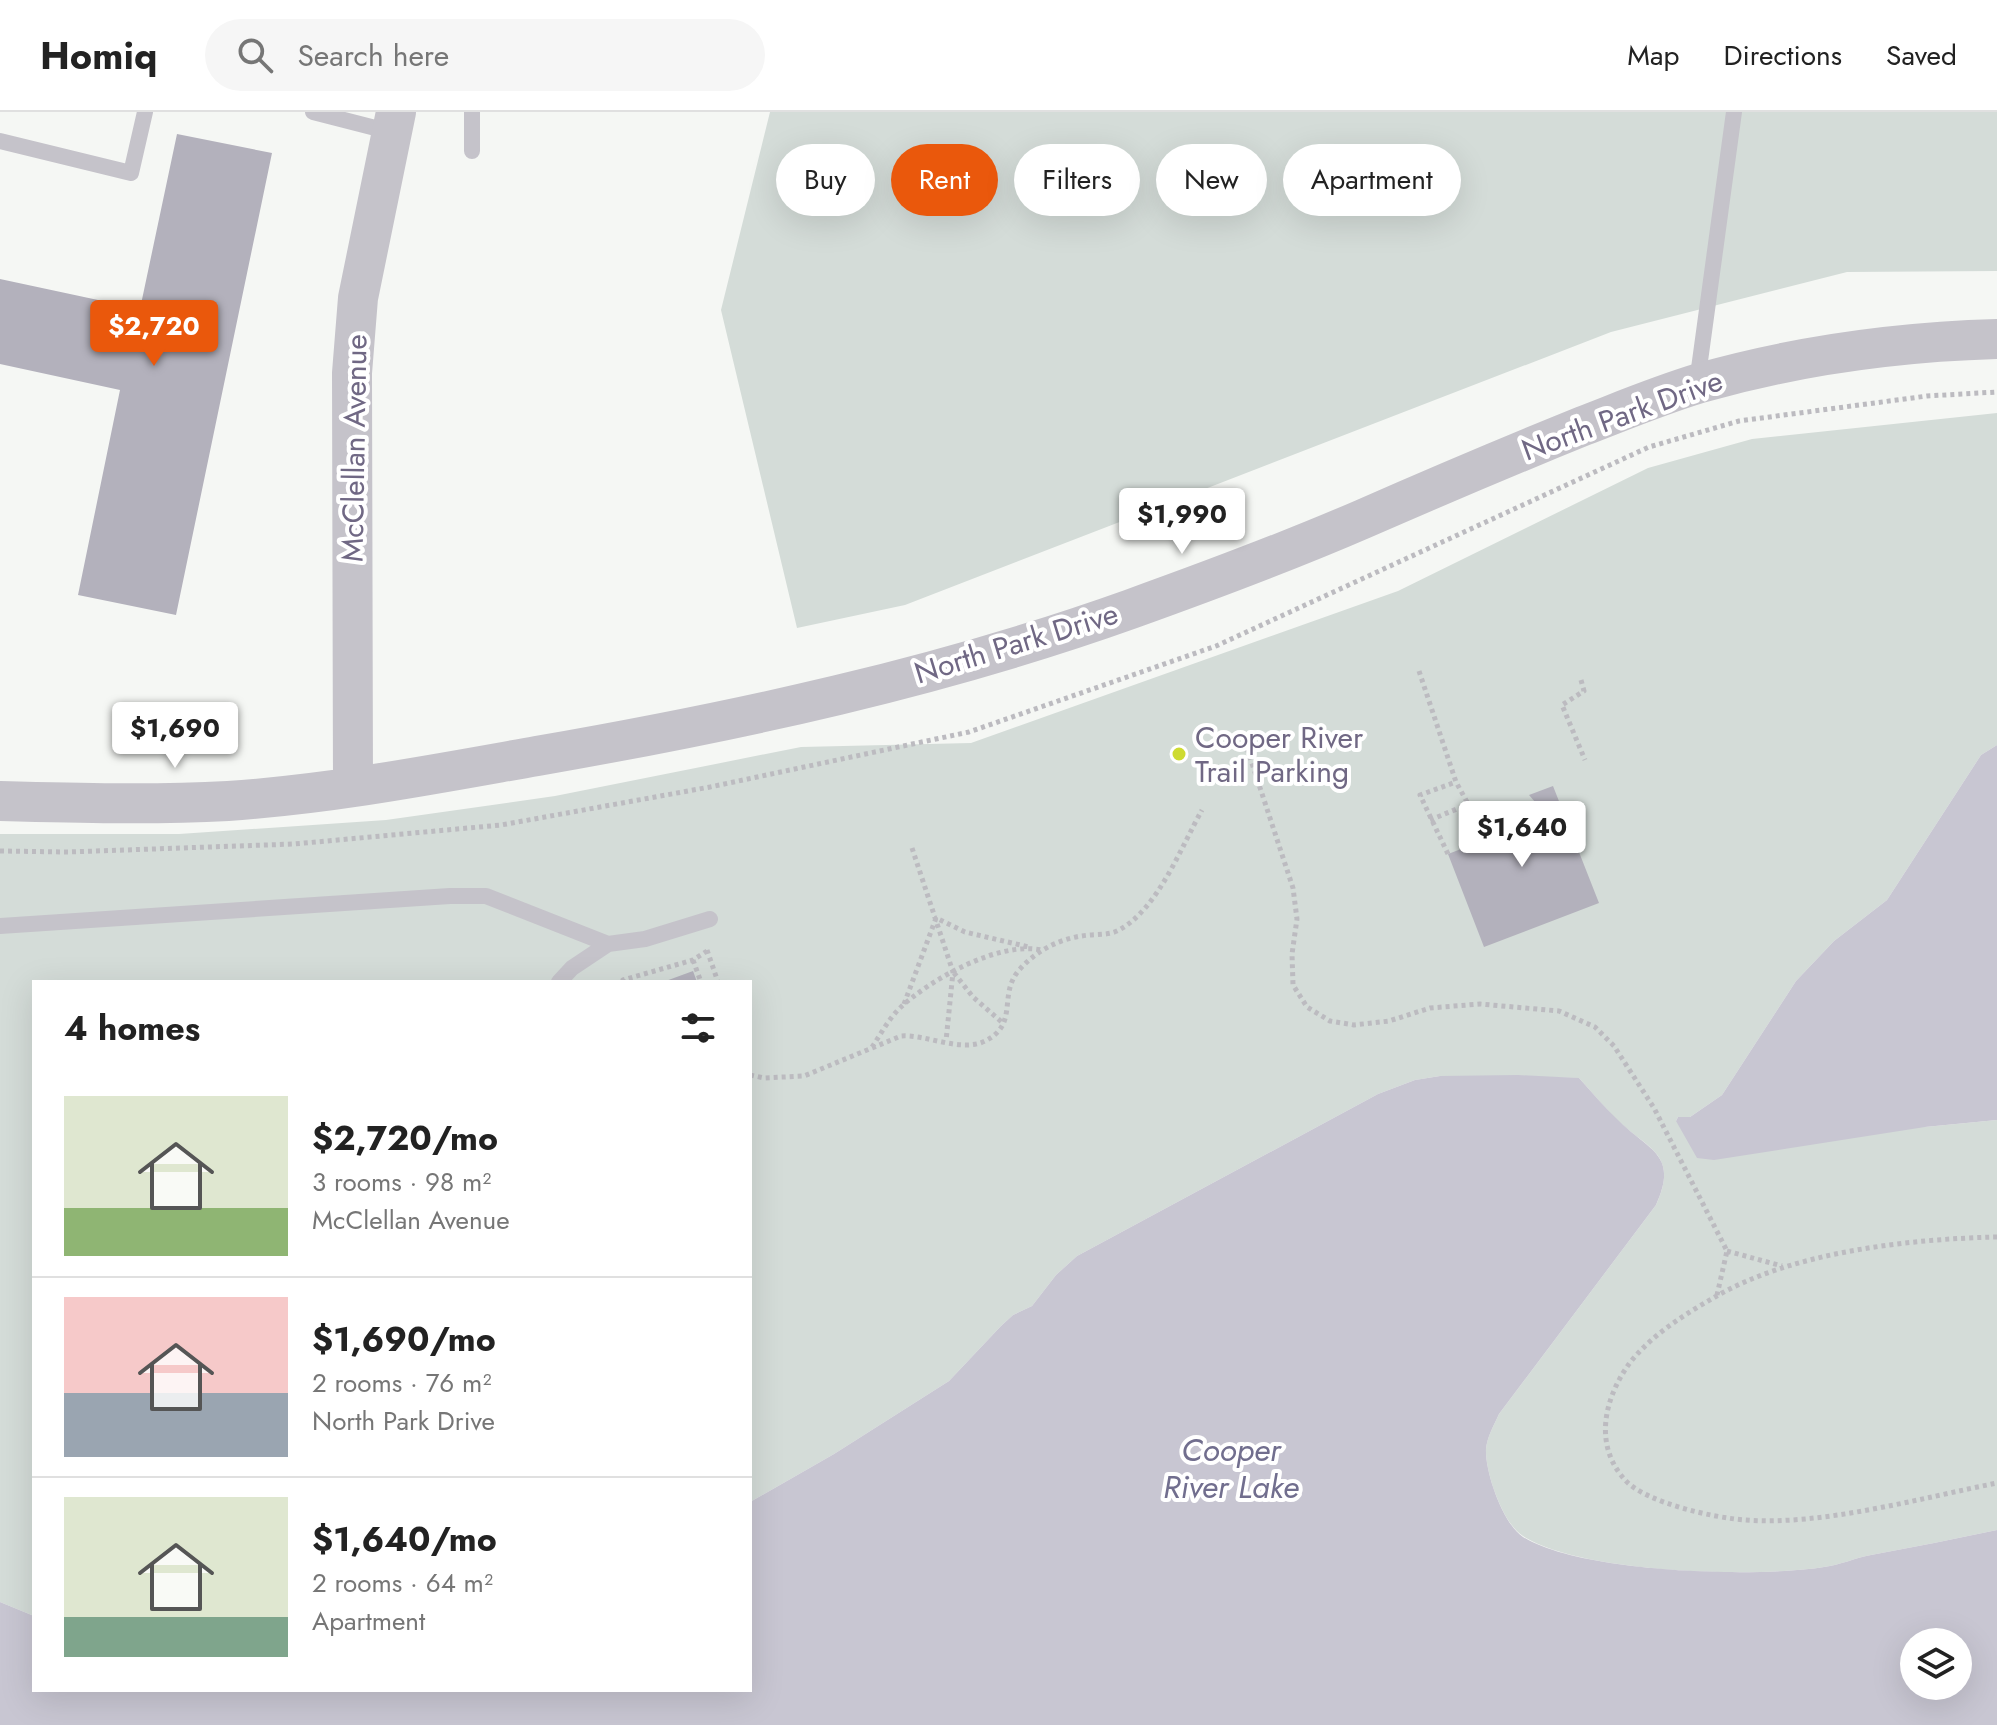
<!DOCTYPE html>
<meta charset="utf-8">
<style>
:root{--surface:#fff;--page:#f6f6f6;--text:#222;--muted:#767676;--line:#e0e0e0;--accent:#ea580c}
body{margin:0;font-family:Jost,sans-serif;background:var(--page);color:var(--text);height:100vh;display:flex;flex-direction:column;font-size:30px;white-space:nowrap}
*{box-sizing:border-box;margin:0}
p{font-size:26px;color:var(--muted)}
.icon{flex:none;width:44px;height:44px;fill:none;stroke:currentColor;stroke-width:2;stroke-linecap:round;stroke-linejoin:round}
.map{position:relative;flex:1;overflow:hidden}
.drawer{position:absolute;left:32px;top:868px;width:720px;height:712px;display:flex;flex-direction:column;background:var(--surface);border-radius:0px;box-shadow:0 8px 32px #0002}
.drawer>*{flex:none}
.banner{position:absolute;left:776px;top:32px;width:760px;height:72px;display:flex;gap:16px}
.tools{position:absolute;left:1900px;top:1516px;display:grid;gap:16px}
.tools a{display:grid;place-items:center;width:72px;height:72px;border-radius:50%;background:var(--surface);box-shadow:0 8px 32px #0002;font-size:40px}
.price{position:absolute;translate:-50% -68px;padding:0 18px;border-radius:8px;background:#fff;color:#222;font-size:26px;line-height:52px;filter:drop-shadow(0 2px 4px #0008)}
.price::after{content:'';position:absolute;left:50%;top:48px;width:24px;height:18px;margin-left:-12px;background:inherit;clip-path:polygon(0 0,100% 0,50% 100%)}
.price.active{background:var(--accent);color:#fff}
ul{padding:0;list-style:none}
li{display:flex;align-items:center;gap:24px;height:200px;padding:0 32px}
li+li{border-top:2px solid var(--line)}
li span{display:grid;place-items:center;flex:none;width:224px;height:160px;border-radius:0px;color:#555}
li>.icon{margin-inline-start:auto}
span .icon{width:96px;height:96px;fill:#fffc;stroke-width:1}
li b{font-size:34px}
h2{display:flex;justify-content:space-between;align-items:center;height:96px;padding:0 32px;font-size:34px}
.tag{padding:0 28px;border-radius:36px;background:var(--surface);box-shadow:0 8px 32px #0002;font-size:28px;line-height:72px}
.tag.active{background:var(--accent);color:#fff}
header{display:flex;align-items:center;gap:48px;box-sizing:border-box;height:112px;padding:0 40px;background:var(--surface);border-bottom:2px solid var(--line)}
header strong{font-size:38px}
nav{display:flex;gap:44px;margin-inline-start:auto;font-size:28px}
.search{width:560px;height:72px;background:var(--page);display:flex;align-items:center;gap:20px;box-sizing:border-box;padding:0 28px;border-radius:44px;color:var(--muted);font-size:30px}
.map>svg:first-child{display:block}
.green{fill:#d4dcd8}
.water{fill:#c8c6d2;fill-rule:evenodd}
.building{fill:#b3b1bc}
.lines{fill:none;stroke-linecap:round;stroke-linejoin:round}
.path{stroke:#bcbbc0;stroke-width:5;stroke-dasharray:4 4;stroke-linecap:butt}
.service{stroke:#c5c3ca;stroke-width:16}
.tertiary{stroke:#c5c3ca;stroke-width:40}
.poi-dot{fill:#cedb31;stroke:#fff;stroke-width:3}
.labels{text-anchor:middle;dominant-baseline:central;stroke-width:8;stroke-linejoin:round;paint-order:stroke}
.street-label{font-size:30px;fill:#706884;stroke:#fff}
.poi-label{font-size:30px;fill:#706884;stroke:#fff;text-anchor:start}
.water-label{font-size:32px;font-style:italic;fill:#716e8e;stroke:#fff}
</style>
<header>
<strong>Homiq</strong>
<div class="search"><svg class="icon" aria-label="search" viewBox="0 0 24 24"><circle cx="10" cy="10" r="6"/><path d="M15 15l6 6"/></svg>Search here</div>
<nav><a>Map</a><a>Directions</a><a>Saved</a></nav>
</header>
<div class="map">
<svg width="1997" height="1613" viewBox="0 0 1997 1613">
<rect width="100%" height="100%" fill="#f5f7f4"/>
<path class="green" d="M 770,0 L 1997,0 L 1997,159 L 1847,160 L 1611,220 L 905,493 L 797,516 L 721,198 Z
M 1997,301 L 1997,633 L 1981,643 L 1887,788 L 1834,829 L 1796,869 L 1722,983 L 1690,1005 L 1678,1005 L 1676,1009 L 1925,1015 L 1997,1008 L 1997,1418 C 1955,1427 1913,1435 1871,1443 C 1855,1446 1840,1453 1824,1455 C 1755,1466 1581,1461 1523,1424 C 1503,1412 1485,1360 1486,1337 C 1487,1325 1494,1313 1499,1302 L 1656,1093 C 1679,1042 1649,1038 1617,1008 C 1604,995 1592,980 1579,966 L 1440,964 L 1415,968 L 1378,982 L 1077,1144 L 1056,1163 L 1032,1194 L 1013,1203 L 1001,1214 L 949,1269 L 834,1342 L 750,1390 L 750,870 L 34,870 L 34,1504 L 0,1490 L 0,722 L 179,722 L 386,708 L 555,684 L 801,635 L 971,631 L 1398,479 L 1648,356 L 1752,327 Z"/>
<path class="water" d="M 1997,633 L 1997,1008 L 1925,1015 L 1714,1048 L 1697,1046 L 1676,1009 L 1678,1005 L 1690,1005 L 1722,983 L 1796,869 L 1834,829 L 1887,788 L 1981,643 Z
M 1518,963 L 1579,966 C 1592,980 1604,995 1618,1008 C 1649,1039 1679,1042 1656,1093 L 1499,1302 C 1494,1313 1487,1325 1486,1337 C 1485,1360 1503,1412 1523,1425 C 1581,1461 1755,1466 1824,1455 C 1840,1453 1855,1446 1871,1443 C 1913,1435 1955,1427 1997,1418 L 1997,1613 L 0,1613 L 0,1490 L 34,1504 L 34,1578 L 750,1578 L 750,1390 L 834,1342 L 949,1269 L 1001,1214 L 1013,1203 L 1032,1194 L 1056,1163 L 1077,1144 L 1378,982 L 1415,968 L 1440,964 ZM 1914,1530 L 1958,1530 L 1958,1574 L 1914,1574 Z"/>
<path class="building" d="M 177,22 L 272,41 L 176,503 L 78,483 L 120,278 L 0,252 L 0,167 L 140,197 Z
M 1553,674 L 1599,791 L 1484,835 L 1448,742 L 1477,731 L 1466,701 L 1486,693 L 1491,706 L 1535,690 L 1529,683 Z
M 693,859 L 697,870 L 663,870 Z"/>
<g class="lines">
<path class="path" d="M 1419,559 L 1456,670 L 1472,699
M 1581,568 L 1584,579 L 1562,593 L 1585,648
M 1242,621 L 1293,776 L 1297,807 L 1292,842 L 1293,873 L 1307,895 L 1330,909 L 1354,913 L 1389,909 L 1430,896 L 1480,892 L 1559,899 L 1595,915 L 1614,934 L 1654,996 L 1727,1139 L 1717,1183
M 1430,708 L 1469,692
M 912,736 L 953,860 L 946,929
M 0,739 L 68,740 L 294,732 L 501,713 L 710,675 L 969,620 L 1216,534 L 1649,335 L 1739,309 L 1927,284 L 1997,280
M 1448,742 L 1420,683 L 1456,670
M 707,838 L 718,870
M 693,848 L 701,870
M 954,861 L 973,885 L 1004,912
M 624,870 L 623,868 L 693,848 L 707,839
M 904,892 L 936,806 L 965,820 L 1029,835
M 872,935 C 881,922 889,906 901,895 C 931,867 999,829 1041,838
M 750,963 L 764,966 L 804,964 L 901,924 C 926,922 961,941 985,929 C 1020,912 997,882 1020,857 C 1038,837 1063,825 1090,823 C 1100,822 1110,823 1119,818 C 1158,797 1181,735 1202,698
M 1997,1125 C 1908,1127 1792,1140 1715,1185 C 1685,1202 1650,1224 1629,1252 C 1604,1287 1593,1334 1626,1369 C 1647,1391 1715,1406 1745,1408 C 1822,1414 1921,1386 1997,1371
M 1727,1139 L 1782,1154"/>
<path class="service" d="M 313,0 L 391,20
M 0,29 L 131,61 L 145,0
M 472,39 L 472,0
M 1697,271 L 1734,0
M 0,814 L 450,784 L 486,784 L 608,832 L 645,827 L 710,807
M 559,870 L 572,856 L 608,832"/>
<path class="tertiary" d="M 353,675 L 352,261 L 358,186 L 396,0
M 0,689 C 76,691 153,693 228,689 C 332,682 435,662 537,644 C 738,609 938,566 1131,497 C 1209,469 1287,440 1363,407 C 1436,375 1509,344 1583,314 C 1622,299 1660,283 1700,271 C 1799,243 1894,230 1997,227"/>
</g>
<circle class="poi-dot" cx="1179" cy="642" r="8"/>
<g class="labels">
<g class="street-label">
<text transform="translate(1622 303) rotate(-20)">North Park Drive</text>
<text transform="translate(354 336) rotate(-89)">McClellan Avenue</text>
<text transform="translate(1016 531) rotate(-17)">North Park Drive</text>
</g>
<g class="poi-label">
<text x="1195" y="625">Cooper River<tspan x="1195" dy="34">Trail Parking</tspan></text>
</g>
<g class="water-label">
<text x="1231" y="1338">Cooper<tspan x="1231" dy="37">River Lake</tspan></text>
</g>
</g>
</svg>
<div class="tools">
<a><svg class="icon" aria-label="layers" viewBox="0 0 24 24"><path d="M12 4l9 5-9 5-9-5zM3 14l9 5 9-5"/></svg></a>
</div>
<b class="price active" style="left:154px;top:256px">$2,720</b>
<b class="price" style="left:1182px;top:444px">$1,990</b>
<b class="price" style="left:175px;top:658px">$1,690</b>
<b class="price" style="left:1522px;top:757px">$1,640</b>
<div class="banner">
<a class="tag">Buy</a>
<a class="tag active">Rent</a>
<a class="tag">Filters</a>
<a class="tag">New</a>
<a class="tag">Apartment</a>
</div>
<section class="drawer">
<h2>4 homes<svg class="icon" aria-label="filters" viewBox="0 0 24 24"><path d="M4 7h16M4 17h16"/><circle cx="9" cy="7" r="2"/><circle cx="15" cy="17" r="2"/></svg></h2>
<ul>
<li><span style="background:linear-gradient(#dfe7d0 70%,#8fb573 0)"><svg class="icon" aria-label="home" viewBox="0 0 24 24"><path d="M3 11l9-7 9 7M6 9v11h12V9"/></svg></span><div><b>$2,720/mo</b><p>3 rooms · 98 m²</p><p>McClellan Avenue</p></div></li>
<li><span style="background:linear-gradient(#f6c9c9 60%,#9aa5b1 0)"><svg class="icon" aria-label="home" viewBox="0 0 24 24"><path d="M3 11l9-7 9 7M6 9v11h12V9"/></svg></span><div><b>$1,690/mo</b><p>2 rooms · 76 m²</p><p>North Park Drive</p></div></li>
<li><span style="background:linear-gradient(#dfe7d0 75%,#7fa58c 0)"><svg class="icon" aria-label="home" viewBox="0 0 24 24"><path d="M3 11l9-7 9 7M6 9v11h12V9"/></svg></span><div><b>$1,640/mo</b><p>2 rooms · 64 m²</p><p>Apartment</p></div></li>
</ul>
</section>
</div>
